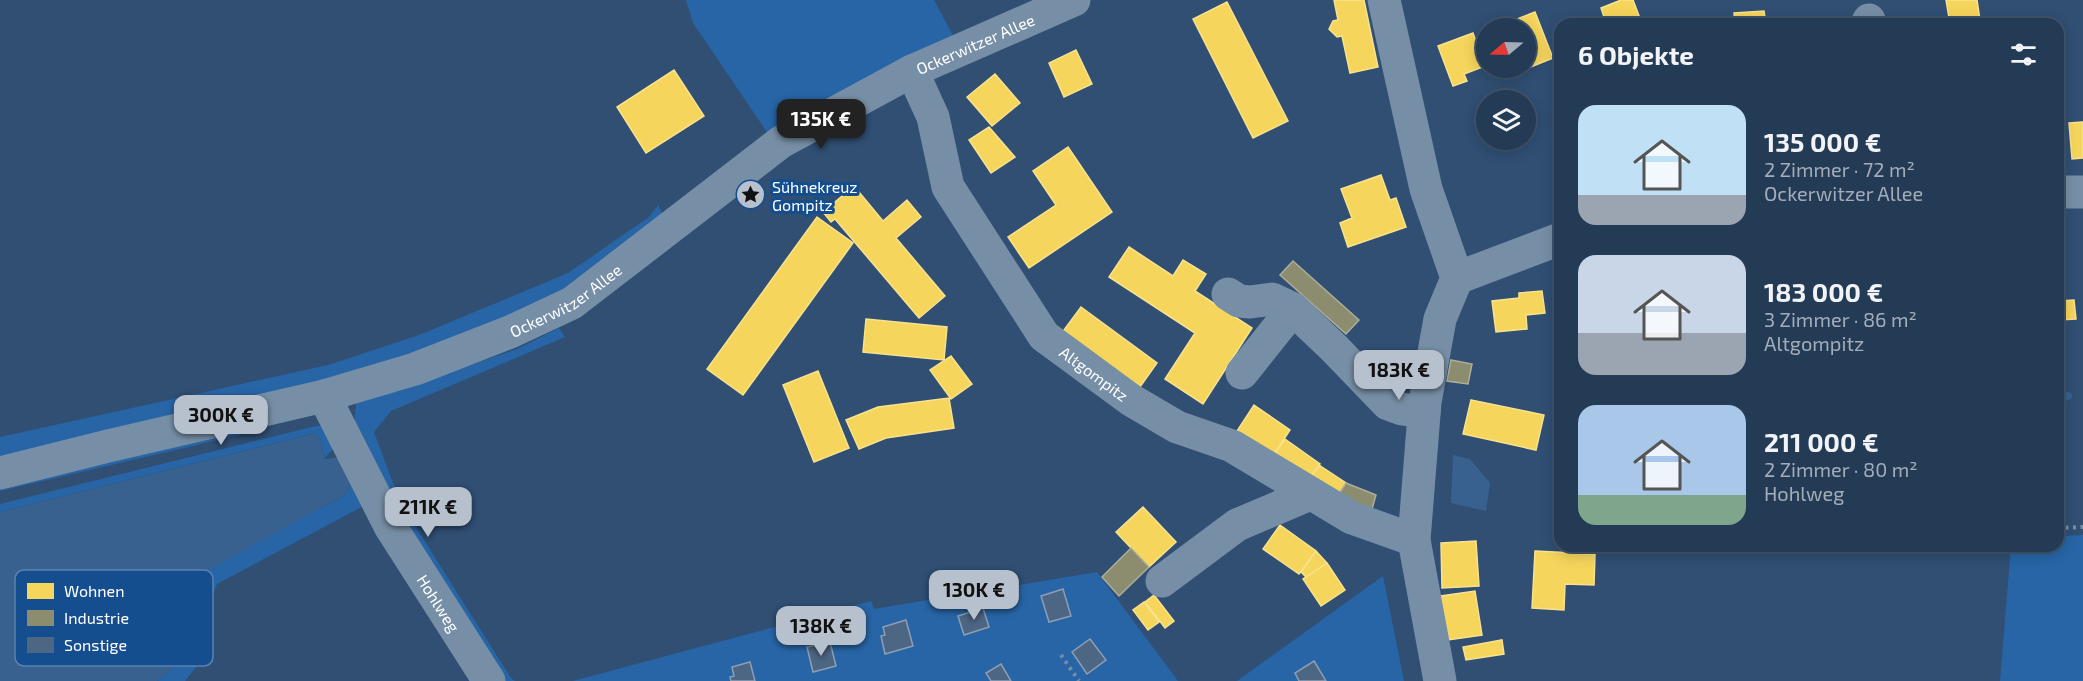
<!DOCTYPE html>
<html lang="de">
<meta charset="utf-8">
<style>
:root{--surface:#243b56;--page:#2c425c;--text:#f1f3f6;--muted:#a3adb9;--line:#41556c;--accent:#b7c1ce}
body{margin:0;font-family:"Exo 2",sans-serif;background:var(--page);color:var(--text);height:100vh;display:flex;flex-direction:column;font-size:22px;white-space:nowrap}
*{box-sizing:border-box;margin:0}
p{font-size:20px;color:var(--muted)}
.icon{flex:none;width:33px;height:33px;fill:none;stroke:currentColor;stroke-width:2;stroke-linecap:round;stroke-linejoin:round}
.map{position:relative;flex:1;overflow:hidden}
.side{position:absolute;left:1554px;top:18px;width:510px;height:534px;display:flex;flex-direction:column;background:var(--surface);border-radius:18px;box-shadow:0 3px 15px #0003,0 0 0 2px var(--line)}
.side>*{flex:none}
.needle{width:39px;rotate:251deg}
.fabs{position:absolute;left:1476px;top:18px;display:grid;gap:12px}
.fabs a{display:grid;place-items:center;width:60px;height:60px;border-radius:50%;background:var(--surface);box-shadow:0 3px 15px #0003,0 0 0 2px var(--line);font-size:30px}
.price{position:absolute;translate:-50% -51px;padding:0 14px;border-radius:12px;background:var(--accent);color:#111;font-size:20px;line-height:39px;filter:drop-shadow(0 2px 3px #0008)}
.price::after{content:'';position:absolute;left:50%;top:36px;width:18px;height:14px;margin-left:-9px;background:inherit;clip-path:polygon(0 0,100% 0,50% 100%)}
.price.active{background:#222;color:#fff}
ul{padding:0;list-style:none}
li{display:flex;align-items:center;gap:18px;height:150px;padding:0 24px}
li span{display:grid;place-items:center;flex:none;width:168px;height:120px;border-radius:18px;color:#555}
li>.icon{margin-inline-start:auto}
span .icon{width:72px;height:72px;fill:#fffc;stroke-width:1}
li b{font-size:26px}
h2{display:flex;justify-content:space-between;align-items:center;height:72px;padding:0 24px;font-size:26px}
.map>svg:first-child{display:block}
.green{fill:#2765a6}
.water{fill:#38618f}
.homes{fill:#f6d55c;stroke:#f9e28d;stroke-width:1.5}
.industry{fill:#8c8c6e;stroke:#aeae9a;stroke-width:1.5}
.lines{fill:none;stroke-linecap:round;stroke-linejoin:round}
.stream{stroke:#38618f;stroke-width:8}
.building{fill:#4d6683;stroke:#8c9fb4;stroke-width:1.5}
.path{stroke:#778fa6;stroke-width:4;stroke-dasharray:3 4.5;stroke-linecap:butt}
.minor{stroke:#778fa6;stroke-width:33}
.labels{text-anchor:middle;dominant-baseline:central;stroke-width:6;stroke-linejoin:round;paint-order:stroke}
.street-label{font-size:16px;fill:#fff;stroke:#144e8f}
.poi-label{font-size:16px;fill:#fff;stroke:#144e8f;text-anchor:start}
.key{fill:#144e8f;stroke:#5a83b1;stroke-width:1.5}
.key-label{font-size:16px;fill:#fff}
</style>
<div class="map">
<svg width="2083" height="681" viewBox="0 0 2083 681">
<rect width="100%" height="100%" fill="#304f73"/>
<path class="green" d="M 686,0 L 934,0 L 955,39 L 769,135 L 693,23 Z
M 658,205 L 664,217 L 569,287 L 502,320 L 413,356 L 314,387 L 0,460 L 0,437 L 328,365 L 419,335 L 568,273 L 649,217 Z
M 559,328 L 565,337 L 391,411 L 374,432 L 400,502 L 511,678 L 515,681 L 496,681 L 354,429 L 356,404 L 517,349 Z
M 277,423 L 248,433 L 0,491 L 0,484 Z
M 316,426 L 328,426 L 339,442 L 324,459 L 321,440 L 315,433 L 0,512 L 0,504 Z
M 354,482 L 371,502 L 217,584 L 207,610 L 208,652 L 185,681 L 157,681 L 174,667 L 185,642 L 186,581 L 343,496 Z
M 2083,535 L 2083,681 L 2000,681 L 2011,546 L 2058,546 L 2058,536 Z
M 1097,572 L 1178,681 L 573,681 L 871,601 L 874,609 Z
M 1383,576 L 1404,681 L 1237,681 Z"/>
<path class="water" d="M 316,433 L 321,440 L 324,459 L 343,457 L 354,482 L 343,496 L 187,581 L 185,642 L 174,667 L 157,681 L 0,681 L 0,512 Z
M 1453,455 L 1470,459 L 1490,483 L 1486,511 L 1451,503 Z"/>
<path class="homes" d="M 1334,0 L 1364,0 L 1378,67 L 1350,73 L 1342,36 L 1337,37 L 1329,29 L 1333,21 L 1338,20 Z
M 1621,0 L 1633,0 L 1641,21 L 1627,24 L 1624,17 L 1606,23 L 1601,8 Z
M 1946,0 L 1977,0 L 1980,20 L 1950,24 Z
M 1227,2 L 1288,121 L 1253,138 L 1193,19 Z
M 1764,11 L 1766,24 L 1735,24 L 1734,13 Z
M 1535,12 L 1553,58 L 1518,72 L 1516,68 L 1526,68 L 1526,28 L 1500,28 L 1499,26 Z
M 1473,33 L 1485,66 L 1464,74 L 1467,81 L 1453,86 L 1438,46 Z
M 1076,50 L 1092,84 L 1064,97 L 1049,63 Z
M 674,70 L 704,116 L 646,153 L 617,107 Z
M 995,74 L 1020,103 L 992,126 L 967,97 Z
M 2083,122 L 2083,158 L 2072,159 L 2069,123 Z
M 989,127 L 1015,157 L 991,173 L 969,140 Z
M 1068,147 L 1112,212 L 1029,268 L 1008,237 L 1056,205 L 1033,171 Z
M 1381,175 L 1390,200 L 1396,198 L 1406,227 L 1348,247 L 1340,223 L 1352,218 L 1341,189 Z
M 854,186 L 883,221 L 907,200 L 921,217 L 896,238 L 945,296 L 919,318 L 835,219 L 831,222 L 823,212 Z
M 817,217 L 853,243 L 743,395 L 707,369 Z
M 1129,247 L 1173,276 L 1183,260 L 1206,274 L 1195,291 L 1252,328 L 1203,404 L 1165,379 L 1195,333 L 1109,277 Z
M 1542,291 L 1545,313 L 1526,315 L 1527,329 L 1496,332 L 1492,301 L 1519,298 L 1519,293 Z
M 2074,300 L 2076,319 L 2058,320 L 2058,301 Z
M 1081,307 L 1157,363 L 1135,394 L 1058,338 Z
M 866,319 L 947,327 L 944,360 L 863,352 Z
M 951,356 L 972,384 L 951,399 L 930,370 Z
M 818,371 L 849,448 L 814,462 L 783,385 Z
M 949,398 L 954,428 L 886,438 L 859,449 L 846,420 L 878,407 Z
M 1471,400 L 1544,415 L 1536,450 L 1463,434 Z
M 1254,405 L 1290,430 L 1273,456 L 1237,431 Z
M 1285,439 L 1320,464 L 1308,481 L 1273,456 Z
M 1319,465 L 1346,483 L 1335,500 L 1308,481 Z
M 1143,507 L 1176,542 L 1149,567 L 1116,532 Z
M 1280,525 L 1316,551 L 1299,574 L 1263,549 Z
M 1476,541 L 1479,586 L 1442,588 L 1441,543 Z
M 1316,551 L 1327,563 L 1306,577 L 1301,572 Z
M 1535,551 L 1595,554 L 1594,585 L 1565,584 L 1564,610 L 1532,608 Z
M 1327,563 L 1345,590 L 1321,606 L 1303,579 Z
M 1475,591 L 1482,635 L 1448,640 L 1441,596 Z
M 1154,595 L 1174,621 L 1165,628 L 1145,602 Z
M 1144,602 L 1159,622 L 1148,630 L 1133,610 Z
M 1502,640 L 1504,654 L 1466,660 L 1463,647 Z"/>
<path class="industry" d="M 1293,261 L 1359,320 L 1346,334 L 1280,275 Z
M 1451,360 L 1472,364 L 1468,384 L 1447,381 Z
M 1346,483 L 1376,495 L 1372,509 L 1335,500 Z
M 1131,548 L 1149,567 L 1119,596 L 1102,577 Z"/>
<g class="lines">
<path class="stream" d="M 2058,398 L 2068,396"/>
</g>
<path class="building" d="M 1063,589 L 1071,616 L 1049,622 L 1041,596 Z
M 983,608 L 989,627 L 964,635 L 958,616 Z
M 906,620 L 913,646 L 885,654 L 881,636 L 885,635 L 883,627 Z
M 1090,639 L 1106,660 L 1087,674 L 1072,652 Z
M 830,642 L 836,666 L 813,672 L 807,647 Z
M 1314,661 L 1326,681 L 1299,681 L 1295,673 Z
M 750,662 L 755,681 L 731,681 L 730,677 L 734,676 L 732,667 Z
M 1001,664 L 1011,681 L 991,681 L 986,673 Z"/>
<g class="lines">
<path class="path" d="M 2058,528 L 2083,527
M 1061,655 L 1079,681"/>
<g class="minor">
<path d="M 1384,0 L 1426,189 L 1457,278 L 1440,319 L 1425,402 L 1414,540 L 1440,681"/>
<path d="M 1867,24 L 1869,20"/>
<path id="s1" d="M 912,71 L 933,117 L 948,187 L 1044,336 L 1131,400 L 1177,427 L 1232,446 L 1352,518 L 1414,540"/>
<path d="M 2058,192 L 2083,192"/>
<path d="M 1457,278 L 1560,239"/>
<path d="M 1228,294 L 1239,301 L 1250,302 L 1272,299 L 1293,309 L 1334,348 L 1388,404 L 1402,409 L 1424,412"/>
<path d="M 1242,373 L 1293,309"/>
<path id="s2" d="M 324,396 L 390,526 L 489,681"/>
<path id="s3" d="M 0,473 L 108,446 L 324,396 L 415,369 L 510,332 L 572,303 L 781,142 L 912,71 L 1074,0"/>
<path d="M 1162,581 L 1237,525 L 1310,494"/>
</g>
</g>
<defs>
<symbol id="sight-disc" viewBox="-11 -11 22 22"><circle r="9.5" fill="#b7c1ce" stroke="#144e8f"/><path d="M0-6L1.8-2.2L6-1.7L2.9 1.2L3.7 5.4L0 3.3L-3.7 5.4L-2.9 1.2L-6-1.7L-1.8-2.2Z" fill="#111"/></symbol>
</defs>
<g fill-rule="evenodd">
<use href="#sight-disc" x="734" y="178" width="33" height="33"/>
</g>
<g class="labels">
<g class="street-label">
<text stroke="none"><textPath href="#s3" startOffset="1080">Ockerwitzer Allee</textPath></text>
<text stroke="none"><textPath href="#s3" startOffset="594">Ockerwitzer Allee</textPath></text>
<text stroke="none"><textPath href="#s1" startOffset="362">Altgompitz</textPath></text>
<text stroke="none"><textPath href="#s2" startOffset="237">Hohlweg</textPath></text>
</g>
<g class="poi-label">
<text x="772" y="186">Sühnekreuz<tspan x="772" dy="18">Gompitz</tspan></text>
</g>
</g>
<rect x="15" y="570" width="198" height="96" rx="9" class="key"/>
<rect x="27" y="583" width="27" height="16" fill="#f6d55c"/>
<rect x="27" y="610" width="27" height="16" fill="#8c8c6e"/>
<rect x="27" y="637" width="27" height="16" fill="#4d6683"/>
<g class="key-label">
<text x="64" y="597">Wohnen</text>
<text x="64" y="624">Industrie</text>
<text x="64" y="651">Sonstige</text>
</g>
</svg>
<div class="fabs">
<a><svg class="needle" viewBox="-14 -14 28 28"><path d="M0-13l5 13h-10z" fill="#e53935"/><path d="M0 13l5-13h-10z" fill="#a3adb9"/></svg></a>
<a><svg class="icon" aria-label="layers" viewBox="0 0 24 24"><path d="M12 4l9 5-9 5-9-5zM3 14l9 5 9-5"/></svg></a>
</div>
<b class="price active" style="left:821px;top:150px">135K €</b>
<b class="price" style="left:1399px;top:401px">183K €</b>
<b class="price" style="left:221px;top:446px">300K €</b>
<b class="price" style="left:428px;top:538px">211K €</b>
<b class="price" style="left:974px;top:621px">130K €</b>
<b class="price" style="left:821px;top:657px">138K €</b>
<section class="side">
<h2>6 Objekte<svg class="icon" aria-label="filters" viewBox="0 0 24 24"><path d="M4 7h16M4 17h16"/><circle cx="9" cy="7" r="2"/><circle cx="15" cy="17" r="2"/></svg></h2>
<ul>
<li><span style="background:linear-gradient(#bfe0f5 75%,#9aa5b1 0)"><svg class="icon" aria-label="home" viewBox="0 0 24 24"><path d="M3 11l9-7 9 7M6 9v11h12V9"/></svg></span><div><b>135 000 €</b><p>2 Zimmer · 72 m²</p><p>Ockerwitzer Allee</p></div></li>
<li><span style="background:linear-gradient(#c9d6e8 65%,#9aa5b1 0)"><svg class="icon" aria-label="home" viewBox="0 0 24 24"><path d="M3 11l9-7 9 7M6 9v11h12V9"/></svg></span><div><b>183 000 €</b><p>3 Zimmer · 86 m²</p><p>Altgompitz</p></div></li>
<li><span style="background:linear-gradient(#a9c7e8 75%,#7fa58c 0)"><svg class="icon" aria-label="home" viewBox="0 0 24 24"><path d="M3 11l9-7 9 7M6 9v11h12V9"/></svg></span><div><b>211 000 €</b><p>2 Zimmer · 80 m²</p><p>Hohlweg</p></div></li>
</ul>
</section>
</div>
